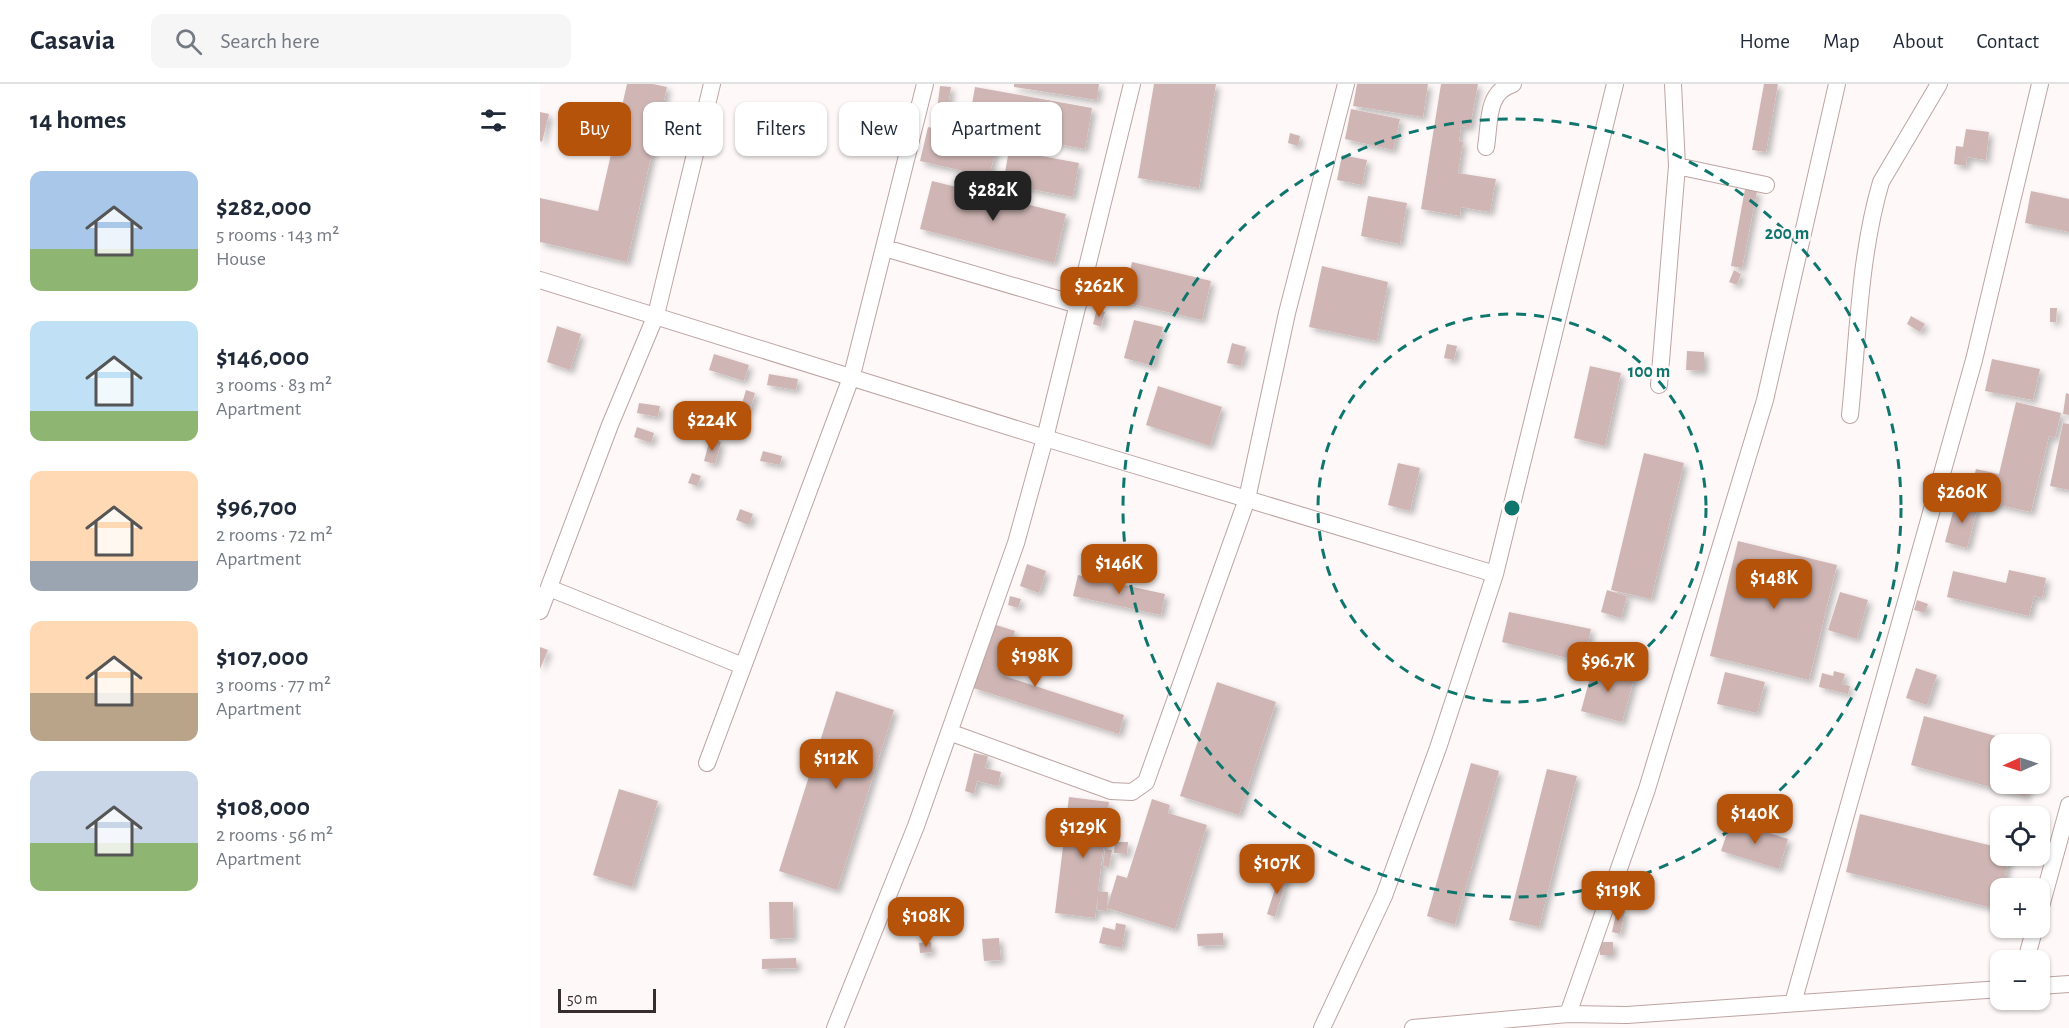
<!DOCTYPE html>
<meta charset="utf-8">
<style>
:root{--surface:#fff;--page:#f6f6f7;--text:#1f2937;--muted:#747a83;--line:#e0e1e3;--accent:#b45309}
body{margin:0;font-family:"Alegreya Sans",sans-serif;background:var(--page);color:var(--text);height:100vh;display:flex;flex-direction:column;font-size:22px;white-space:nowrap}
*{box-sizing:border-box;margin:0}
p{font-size:20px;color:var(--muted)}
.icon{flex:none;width:33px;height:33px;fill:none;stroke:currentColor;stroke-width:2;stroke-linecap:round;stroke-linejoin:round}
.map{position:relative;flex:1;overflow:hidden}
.details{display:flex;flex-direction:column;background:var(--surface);width:540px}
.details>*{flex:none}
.top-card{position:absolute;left:18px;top:18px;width:570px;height:54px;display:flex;gap:12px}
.needle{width:39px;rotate:267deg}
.fabs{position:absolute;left:1450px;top:650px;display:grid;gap:12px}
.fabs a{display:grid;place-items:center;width:60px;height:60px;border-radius:12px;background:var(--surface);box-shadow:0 2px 4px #0004;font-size:30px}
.scale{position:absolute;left:18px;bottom:15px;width:98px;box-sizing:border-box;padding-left:6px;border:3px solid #372d2c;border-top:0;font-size:16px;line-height:21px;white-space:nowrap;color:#372d2c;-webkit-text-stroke:4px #fef8f8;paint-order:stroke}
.price{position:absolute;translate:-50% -51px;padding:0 14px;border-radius:12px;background:var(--accent);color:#fff;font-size:20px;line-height:39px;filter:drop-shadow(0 2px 3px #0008)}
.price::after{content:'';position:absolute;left:50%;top:36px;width:18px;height:14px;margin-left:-9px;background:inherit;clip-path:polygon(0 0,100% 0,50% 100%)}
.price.selected{background:#222;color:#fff}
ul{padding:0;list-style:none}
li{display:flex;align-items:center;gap:18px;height:150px;padding:0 30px}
li span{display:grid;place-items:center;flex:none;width:168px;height:120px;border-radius:12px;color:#555}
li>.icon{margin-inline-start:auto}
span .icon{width:72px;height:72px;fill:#fffc;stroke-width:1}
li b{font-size:26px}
h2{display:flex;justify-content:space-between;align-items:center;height:72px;padding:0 30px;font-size:26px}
.chip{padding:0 21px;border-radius:12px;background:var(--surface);box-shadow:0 2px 4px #0004;font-size:21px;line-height:54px}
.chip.selected{background:var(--accent);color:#fff}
header{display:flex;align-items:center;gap:36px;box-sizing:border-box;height:84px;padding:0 30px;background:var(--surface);border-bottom:2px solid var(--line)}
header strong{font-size:28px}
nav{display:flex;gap:33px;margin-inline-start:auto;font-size:21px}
.search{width:420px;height:54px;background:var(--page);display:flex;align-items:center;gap:15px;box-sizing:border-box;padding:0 21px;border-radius:12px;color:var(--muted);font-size:22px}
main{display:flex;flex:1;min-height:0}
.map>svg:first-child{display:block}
.building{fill:#cfb6b4;filter:url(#shadow)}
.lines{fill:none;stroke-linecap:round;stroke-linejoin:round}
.minor-casing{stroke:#bda4a2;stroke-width:18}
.minor{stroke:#fff;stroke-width:16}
.ring{fill:none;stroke:#0f766e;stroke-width:3;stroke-dasharray:10 8}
.centre{fill:#0f766e;stroke:#fef8f8;stroke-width:3}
.ring-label{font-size:18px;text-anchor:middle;font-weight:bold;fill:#0f766e;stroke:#fef8f8;stroke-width:5;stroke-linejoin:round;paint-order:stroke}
</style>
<header>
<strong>Casavia</strong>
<div class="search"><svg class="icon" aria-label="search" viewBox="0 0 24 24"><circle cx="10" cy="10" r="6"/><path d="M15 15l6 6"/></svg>Search here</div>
<nav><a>Home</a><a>Map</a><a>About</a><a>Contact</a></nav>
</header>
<main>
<section class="details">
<h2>14 homes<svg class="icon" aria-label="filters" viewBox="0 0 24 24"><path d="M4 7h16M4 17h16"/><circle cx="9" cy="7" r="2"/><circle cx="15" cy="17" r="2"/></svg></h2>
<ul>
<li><span style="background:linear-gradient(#a9c7e8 65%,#8fb573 0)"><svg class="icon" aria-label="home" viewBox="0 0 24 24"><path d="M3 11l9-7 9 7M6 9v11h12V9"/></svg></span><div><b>$282,000</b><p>5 rooms · 143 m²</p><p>House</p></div></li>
<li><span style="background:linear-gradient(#bfe0f5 75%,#8fb573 0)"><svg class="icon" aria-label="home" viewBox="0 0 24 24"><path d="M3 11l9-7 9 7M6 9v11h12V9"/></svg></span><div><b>$146,000</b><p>3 rooms · 83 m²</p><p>Apartment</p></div></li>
<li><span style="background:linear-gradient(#ffd9b3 75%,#9aa5b1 0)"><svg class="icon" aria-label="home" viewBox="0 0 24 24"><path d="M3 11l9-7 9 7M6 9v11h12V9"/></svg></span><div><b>$96,700</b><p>2 rooms · 72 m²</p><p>Apartment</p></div></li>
<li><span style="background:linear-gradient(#ffd9b3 60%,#b9a48a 0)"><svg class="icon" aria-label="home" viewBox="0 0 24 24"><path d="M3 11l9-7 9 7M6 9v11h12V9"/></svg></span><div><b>$107,000</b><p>3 rooms · 77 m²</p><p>Apartment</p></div></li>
<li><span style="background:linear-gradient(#c9d6e8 60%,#8fb573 0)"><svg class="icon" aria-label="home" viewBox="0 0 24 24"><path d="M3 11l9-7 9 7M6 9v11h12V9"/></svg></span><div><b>$108,000</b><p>2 rooms · 56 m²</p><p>Apartment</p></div></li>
</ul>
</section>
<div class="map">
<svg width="1529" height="944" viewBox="0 0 1529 944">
<defs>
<filter id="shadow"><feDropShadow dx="4" dy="4" stdDeviation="3" flood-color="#0004"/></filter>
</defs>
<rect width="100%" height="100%" fill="#fef8f8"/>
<path class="building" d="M 87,0 L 113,0 L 127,3 L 87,178 L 0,158 L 0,114 L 58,127 Z
M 474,0 L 559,0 L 557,16 L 474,3 Z
M 614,0 L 676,0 L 659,104 L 598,94 Z
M 817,0 L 888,0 L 883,33 L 813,22 Z
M 901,0 L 938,0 L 930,43 L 921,42 L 919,57 L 923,58 L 918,89 L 956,95 L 950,128 L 921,123 L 920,132 L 881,125 Z
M 1224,0 L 1238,0 L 1226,68 L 1212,66 Z
M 400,2 L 411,3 L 407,28 L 397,26 Z
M 435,3 L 552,24 L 545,65 L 428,43 Z
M 811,25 L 860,35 L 853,66 L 805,55 Z
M 0,28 L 9,30 L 2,58 L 0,57 Z
M 388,43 L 457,60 L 449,93 L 380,77 Z
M 1426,45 L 1449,48 L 1446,76 L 1427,73 L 1426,82 L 1414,80 L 1416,62 L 1423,63 Z
M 750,49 L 760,52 L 758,62 L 748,59 Z
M 469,66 L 539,79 L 533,113 L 463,100 Z
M 802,71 L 827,76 L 822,101 L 797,96 Z
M 392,97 L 526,130 L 514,179 L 380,145 Z
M 1205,105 L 1217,107 L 1202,184 L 1191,182 Z
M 1491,107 L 1529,115 L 1529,148 L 1485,139 Z
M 828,112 L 867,119 L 860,160 L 821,152 Z
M 592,178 L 671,197 L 662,236 L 583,218 Z
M 782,182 L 848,198 L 837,257 L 769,243 Z
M 1194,186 L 1201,190 L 1197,201 L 1189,198 Z
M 1510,224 L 1517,224 L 1516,238 L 1510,238 Z
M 557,225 L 565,228 L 561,243 L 553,240 Z
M 1371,232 L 1385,240 L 1380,248 L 1367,240 Z
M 594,236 L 623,243 L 613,282 L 584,274 Z
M 17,242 L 41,250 L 30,286 L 7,278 Z
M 692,259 L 706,263 L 701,282 L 687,279 Z
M 907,260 L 917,262 L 914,276 L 904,274 Z
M 1147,267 L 1164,268 L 1164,287 L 1146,286 Z
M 174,270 L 209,281 L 204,297 L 169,286 Z
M 1452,275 L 1500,285 L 1493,316 L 1445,307 Z
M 1050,282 L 1081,289 L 1065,362 L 1034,354 Z
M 229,290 L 258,295 L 256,306 L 227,301 Z
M 618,302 L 682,323 L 670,362 L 606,341 Z
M 206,306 L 215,309 L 210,326 L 201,323 Z
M 1526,309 L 1529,310 L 1529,331 L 1523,330 Z
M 1476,318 L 1521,329 L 1515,354 L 1509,352 L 1491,428 L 1454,420 L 1453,423 L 1428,417 L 1436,385 L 1459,390 Z
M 99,319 L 120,322 L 118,333 L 97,329 Z
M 1523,339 L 1529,340 L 1529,406 L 1510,402 Z
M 97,343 L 114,349 L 111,359 L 94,353 Z
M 170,355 L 181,358 L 175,380 L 164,377 Z
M 223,367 L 242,372 L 240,381 L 220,377 Z
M 1104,369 L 1144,379 L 1111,515 L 1071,506 Z
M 858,379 L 880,384 L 870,427 L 848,421 Z
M 152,389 L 161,392 L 157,402 L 148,399 Z
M 1416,417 L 1438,422 L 1427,464 L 1405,458 Z
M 200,425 L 213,430 L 209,441 L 196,436 Z
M 1198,457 L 1297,481 L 1269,596 L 1170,572 Z
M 487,480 L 506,487 L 499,509 L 480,502 Z
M 1469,486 L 1506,494 L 1502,514 L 1494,512 L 1489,532 L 1407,513 L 1413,487 L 1466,499 Z
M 538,491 L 625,510 L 621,531 L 533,512 Z
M 1067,506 L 1087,512 L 1081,534 L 1061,528 Z
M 1300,508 L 1328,516 L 1317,555 L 1288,546 Z
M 470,512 L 481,515 L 478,524 L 468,521 Z
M 1377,516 L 1388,520 L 1385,529 L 1374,526 Z
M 969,528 L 1051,545 L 1044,578 L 962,558 Z
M 453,540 L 475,547 L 461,591 L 584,631 L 579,650 L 433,604 Z
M 0,563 L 8,566 L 0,585 Z
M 1054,579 L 1095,591 L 1082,638 L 1041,627 Z
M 1376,584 L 1397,591 L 1387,621 L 1366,614 Z
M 1294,587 L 1305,590 L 1302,600 L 1310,602 L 1308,610 L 1279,603 L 1282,589 L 1293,592 Z
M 1185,588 L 1225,598 L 1217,629 L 1177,620 Z
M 677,598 L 736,618 L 699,731 L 640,712 Z
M 296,607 L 354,626 L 297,806 L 239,787 Z
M 1384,632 L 1481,659 L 1461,660 L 1461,699 L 1490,699 L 1486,713 L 1371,681 Z
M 434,669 L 448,672 L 445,684 L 461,688 L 458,702 L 437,697 L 434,710 L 425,707 Z
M 931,679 L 959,687 L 915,841 L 887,832 Z
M 1007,685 L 1037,692 L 999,843 L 969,836 Z
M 79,705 L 118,717 L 92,803 L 53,791 Z
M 529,713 L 569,718 L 558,807 L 568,808 L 567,827 L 557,826 L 558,810 L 555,834 L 515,829 Z
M 612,715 L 630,721 L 628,729 L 667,741 L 635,845 L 567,824 L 577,791 L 587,794 Z
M 1320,730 L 1461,764 L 1461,771 L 1470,771 L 1457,825 L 1306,788 Z
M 1191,737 L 1248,755 L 1239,785 L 1181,767 Z
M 575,758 L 588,758 L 587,770 L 574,769 Z
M 744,762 L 757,765 L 751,790 L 738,787 Z
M 565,765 L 572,766 L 569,783 L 563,782 Z
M 740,789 L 748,791 L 735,833 L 727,830 Z
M 229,818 L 253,818 L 254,854 L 230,855 Z
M 1077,825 L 1085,827 L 1080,850 L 1072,848 Z
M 576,839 L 586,841 L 582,864 L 559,859 L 563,843 L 575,846 Z
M 683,849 L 683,861 L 658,862 L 657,850 Z
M 459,854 L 461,876 L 444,877 L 442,855 Z
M 391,858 L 392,868 L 380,869 L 379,859 Z
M 1060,858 L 1073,858 L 1073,871 L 1060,871 Z
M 256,874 L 257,884 L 222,885 L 222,875 Z"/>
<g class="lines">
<defs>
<path id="minor" d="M 946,63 C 950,38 946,8 973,0
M 1137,82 L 1226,101
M 345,164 L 538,221
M 0,196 L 505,354 L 955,490
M 1119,301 L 1137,82 L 1133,0
M 1310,331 C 1318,254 1319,173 1341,98 L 1399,0
M 9,504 L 203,582
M 0,527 L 70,341 L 116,231 L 172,0
M 409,648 L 571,707 L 592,708 L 606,698 L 707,415 L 747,229 L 806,0
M 167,679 L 312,291 L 385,0
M 1500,826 L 1529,721
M 1486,876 L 1495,843
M 1500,902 L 1529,900
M 1253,919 L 1434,276 L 1500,0
M 1028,930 L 1107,705 L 1225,316 L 1297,0
M 295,944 L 376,742 L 476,459 L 505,354 L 592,0
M 782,944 L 844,812 L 898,664 L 955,490 L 1075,0
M 873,944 L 1028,930 L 1087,931 L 1461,905"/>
</defs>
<use href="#minor" class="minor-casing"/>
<use href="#minor" class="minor"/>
</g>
<g class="ring">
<circle cx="972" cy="424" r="194"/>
<circle cx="972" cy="424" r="389"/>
</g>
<circle cx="972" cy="424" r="9" class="centre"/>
<g class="ring-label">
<text x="1247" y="155">200 m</text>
<text x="1109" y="293">100 m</text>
</g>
</svg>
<div class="fabs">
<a><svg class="needle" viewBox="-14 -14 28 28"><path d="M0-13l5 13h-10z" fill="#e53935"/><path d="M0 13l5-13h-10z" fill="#747a83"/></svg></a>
<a><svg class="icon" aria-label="locate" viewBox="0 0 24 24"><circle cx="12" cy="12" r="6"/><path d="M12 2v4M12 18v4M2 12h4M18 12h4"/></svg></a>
<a>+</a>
<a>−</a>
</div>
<div class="scale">50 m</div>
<b class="price selected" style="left:453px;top:138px">$282K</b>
<b class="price" style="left:559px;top:234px">$262K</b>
<b class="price" style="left:172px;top:368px">$224K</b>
<b class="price" style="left:1422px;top:440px">$260K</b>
<b class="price" style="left:579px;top:511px">$146K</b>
<b class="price" style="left:1234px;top:526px">$148K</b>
<b class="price" style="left:495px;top:604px">$198K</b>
<b class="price" style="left:1068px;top:609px">$96.7K</b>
<b class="price" style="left:296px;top:706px">$112K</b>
<b class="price" style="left:1215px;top:761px">$140K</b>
<b class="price" style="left:543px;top:775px">$129K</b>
<b class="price" style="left:737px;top:811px">$107K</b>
<b class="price" style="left:1078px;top:838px">$119K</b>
<b class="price" style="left:386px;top:864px">$108K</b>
<div class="top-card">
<a class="chip selected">Buy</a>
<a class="chip">Rent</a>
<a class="chip">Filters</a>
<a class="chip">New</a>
<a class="chip">Apartment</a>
</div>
</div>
</main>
